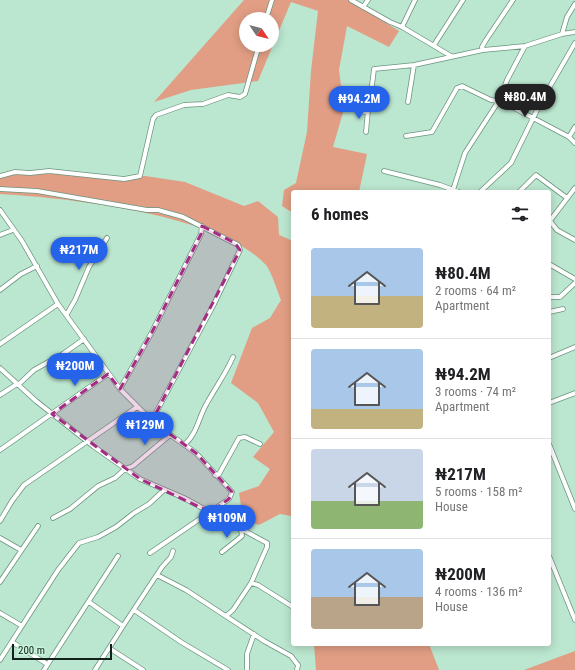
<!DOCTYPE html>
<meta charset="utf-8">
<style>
:root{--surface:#fff;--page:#f6f6f6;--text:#202124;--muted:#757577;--line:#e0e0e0;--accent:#2563eb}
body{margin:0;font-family:"Roboto Condensed",sans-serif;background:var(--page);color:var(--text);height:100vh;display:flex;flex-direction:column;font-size:15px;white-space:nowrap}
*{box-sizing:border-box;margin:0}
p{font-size:13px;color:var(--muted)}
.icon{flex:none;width:22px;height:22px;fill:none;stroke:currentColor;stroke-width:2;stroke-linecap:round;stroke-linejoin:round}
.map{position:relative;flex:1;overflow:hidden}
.side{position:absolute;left:291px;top:190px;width:260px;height:456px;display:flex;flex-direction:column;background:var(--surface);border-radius:4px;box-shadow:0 2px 10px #0003}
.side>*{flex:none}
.needle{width:26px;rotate:125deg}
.fabs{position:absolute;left:239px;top:12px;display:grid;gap:8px}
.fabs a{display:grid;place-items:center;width:40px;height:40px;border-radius:50%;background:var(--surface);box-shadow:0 2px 10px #0003;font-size:20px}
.scale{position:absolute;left:12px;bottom:10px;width:100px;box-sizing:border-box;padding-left:4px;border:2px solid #12221a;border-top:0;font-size:11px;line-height:14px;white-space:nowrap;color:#12221a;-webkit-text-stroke:3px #c8f4dc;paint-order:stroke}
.price{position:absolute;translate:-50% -34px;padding:0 9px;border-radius:14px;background:var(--accent);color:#fff;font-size:13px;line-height:26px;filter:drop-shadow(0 1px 2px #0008)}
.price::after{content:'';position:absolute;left:50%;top:24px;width:12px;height:9px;margin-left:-6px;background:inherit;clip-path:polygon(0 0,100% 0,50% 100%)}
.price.selected{background:#222;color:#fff}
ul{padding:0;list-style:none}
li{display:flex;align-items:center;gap:12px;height:100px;padding:0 20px}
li+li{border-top:1px solid var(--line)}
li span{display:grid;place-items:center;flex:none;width:112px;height:80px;border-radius:4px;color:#555}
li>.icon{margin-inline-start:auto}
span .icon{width:48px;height:48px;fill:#fffc;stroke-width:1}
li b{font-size:17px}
h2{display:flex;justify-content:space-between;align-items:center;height:48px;padding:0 20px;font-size:17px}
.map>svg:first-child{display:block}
.green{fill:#e19e84;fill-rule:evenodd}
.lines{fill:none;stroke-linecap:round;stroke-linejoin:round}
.minor-casing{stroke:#6b947e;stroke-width:5.5}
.minor{stroke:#fff;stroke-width:4}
.marked{fill:#a52c83;fill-opacity:0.2;stroke:#a52c83;stroke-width:3;stroke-dasharray:8 5;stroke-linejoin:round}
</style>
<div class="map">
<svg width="575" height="670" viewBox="0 0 575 670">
<rect width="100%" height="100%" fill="#bbe6cf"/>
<path class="green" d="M 244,0 L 353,0 L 367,11 L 399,31 L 389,47 L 347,26 L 339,70 L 344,109 L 333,147 L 367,154 L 359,192 L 293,192 L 293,213 L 282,206 L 284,190 L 296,183 L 307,132 L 311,71 L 318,11 L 291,2 L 258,81 L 191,90 L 154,102 ZM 246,19 L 272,19 L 272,45 L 246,45 Z
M 26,170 L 92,176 L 145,176 L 185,182 L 244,206 L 258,201 L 278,217 L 279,235 L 293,241 L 293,521 L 291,516 L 280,514 L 259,525 L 243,519 L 239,493 L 259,486 L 270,469 L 253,457 L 274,432 L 258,403 L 231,383 L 252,328 L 270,318 L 281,300 C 277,290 271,270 265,264 C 218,214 67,198 0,194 L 0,173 Z
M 314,644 L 429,644 L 439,670 L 316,670 Z
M 575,651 L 575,670 L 524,670 Z"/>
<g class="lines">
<defs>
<path id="minor" d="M 351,0 L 390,22 L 402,27
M 415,0 L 402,27 L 451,56
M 363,7 L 368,0
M 266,19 L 272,0
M 562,34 L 567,17 L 575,4
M 434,45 L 463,0
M 483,50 L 482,47 L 486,40 L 513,0
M 408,102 L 414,65
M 359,110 L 365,112 L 369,109 L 374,69 L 414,65 L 483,50 L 525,46 L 562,34 L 575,32
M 366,132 L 368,110
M 406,136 L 432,132 L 457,88 L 462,86 L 491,100 L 503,102 L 569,137 L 575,143
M 569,137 L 575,127
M 384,171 L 440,185 L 459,192
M 0,176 L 15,172 L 30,173 L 49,171 L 124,179 L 140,176 L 153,119 L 156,115 L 184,105 L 203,104 L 228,95 L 240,97 L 245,94 L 259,45
M 0,189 L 37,191 L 147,210 L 158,210 L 183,217 L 238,245 L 240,250 L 214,304 L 152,420
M 453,190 L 465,153 L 500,99 L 507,80 L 525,46
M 480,192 L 511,163 L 541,102 L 575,43
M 519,192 L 536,175 L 567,198
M 0,210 L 22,241 L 58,304 L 120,389 L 155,424 L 196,453 L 232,492 L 229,499 L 150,553
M 550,221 L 557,230 L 575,240
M 549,222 L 575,188
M 0,235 L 13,230
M 549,264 L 575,279
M 0,290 L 21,274 L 37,266
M 549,297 L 560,297 L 575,283
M 549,312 L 563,309
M 67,314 L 75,300 L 89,267 L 107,238
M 0,344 L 58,304
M 549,358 L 575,347
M 0,368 L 36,401 L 93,446 L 140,479 L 184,498 L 267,543 L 267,547 L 251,583
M 18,385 L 34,370 L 63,354 L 84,339
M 120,389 L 152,332 L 201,234 L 202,226
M 0,395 L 17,384
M 549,403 L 575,393
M 185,444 C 197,434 199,416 207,403 C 216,387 226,373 233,357
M 549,444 L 575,509
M 0,450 L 108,374
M 215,475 L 219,474 L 239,438 L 245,437 L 260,444
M 53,518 L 70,509 L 98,486 L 115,478 L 125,469 L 133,466 L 170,435
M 0,521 L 12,501 L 24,485 L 137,407
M 0,538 L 21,550
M 222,552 L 242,536 L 241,530
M 549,556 L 575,620
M 157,575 L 186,590 L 264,641 L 291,656 L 298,665 L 297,670
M 0,582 L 38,526
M 89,602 L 123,626 L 95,670
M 134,610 L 181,642 L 228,670
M 0,613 L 22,626
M 226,616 L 233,610 L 251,583 L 258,585 L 293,607
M 123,626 L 162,567 L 171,557 L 173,551
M 12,642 L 47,664
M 109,648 L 143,670
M 0,660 L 58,570 L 79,543 L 98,537 L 116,527 L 134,513 L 149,504 L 164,490
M 44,670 L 118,556
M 247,670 L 247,654 L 254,634"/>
</defs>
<use href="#minor" class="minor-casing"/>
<use href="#minor" class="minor"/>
</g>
<path class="marked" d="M 202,226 L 235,243 L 240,250 L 152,421 L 196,453 L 232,492 L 229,499 L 210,512 L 140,479 L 52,414 L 108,374 L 120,389 L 152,332 L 201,234 Z"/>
</svg>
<div class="fabs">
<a><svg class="needle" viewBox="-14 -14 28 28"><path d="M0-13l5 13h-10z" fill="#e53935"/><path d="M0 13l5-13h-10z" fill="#757577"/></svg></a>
</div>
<div class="scale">200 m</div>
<b class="price selected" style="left:525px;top:118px">₦80.4M</b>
<b class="price" style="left:359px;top:120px">₦94.2M</b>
<b class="price" style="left:79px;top:271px">₦217M</b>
<b class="price" style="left:75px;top:387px">₦200M</b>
<b class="price" style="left:145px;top:446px">₦129M</b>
<b class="price" style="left:227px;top:539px">₦109M</b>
<section class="side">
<h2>6 homes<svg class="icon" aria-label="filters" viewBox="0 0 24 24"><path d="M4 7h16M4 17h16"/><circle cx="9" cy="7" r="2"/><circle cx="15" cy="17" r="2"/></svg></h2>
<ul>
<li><span style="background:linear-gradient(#a9c7e8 60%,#c2b280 0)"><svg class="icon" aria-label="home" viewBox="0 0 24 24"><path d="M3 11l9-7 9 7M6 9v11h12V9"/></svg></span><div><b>₦80.4M</b><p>2 rooms · 64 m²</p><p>Apartment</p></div></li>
<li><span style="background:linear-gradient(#a9c7e8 75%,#c2b280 0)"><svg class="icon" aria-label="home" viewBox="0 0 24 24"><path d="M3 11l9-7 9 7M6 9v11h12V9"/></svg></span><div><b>₦94.2M</b><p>3 rooms · 74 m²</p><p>Apartment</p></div></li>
<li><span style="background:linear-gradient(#c9d6e8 65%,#8fb573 0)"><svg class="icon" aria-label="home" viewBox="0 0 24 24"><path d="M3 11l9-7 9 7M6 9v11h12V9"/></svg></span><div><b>₦217M</b><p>5 rooms · 158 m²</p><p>House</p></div></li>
<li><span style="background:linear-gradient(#a9c7e8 60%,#b9a48a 0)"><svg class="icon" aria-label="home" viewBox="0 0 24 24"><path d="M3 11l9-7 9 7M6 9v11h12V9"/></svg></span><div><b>₦200M</b><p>4 rooms · 136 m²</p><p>House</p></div></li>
</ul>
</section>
</div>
